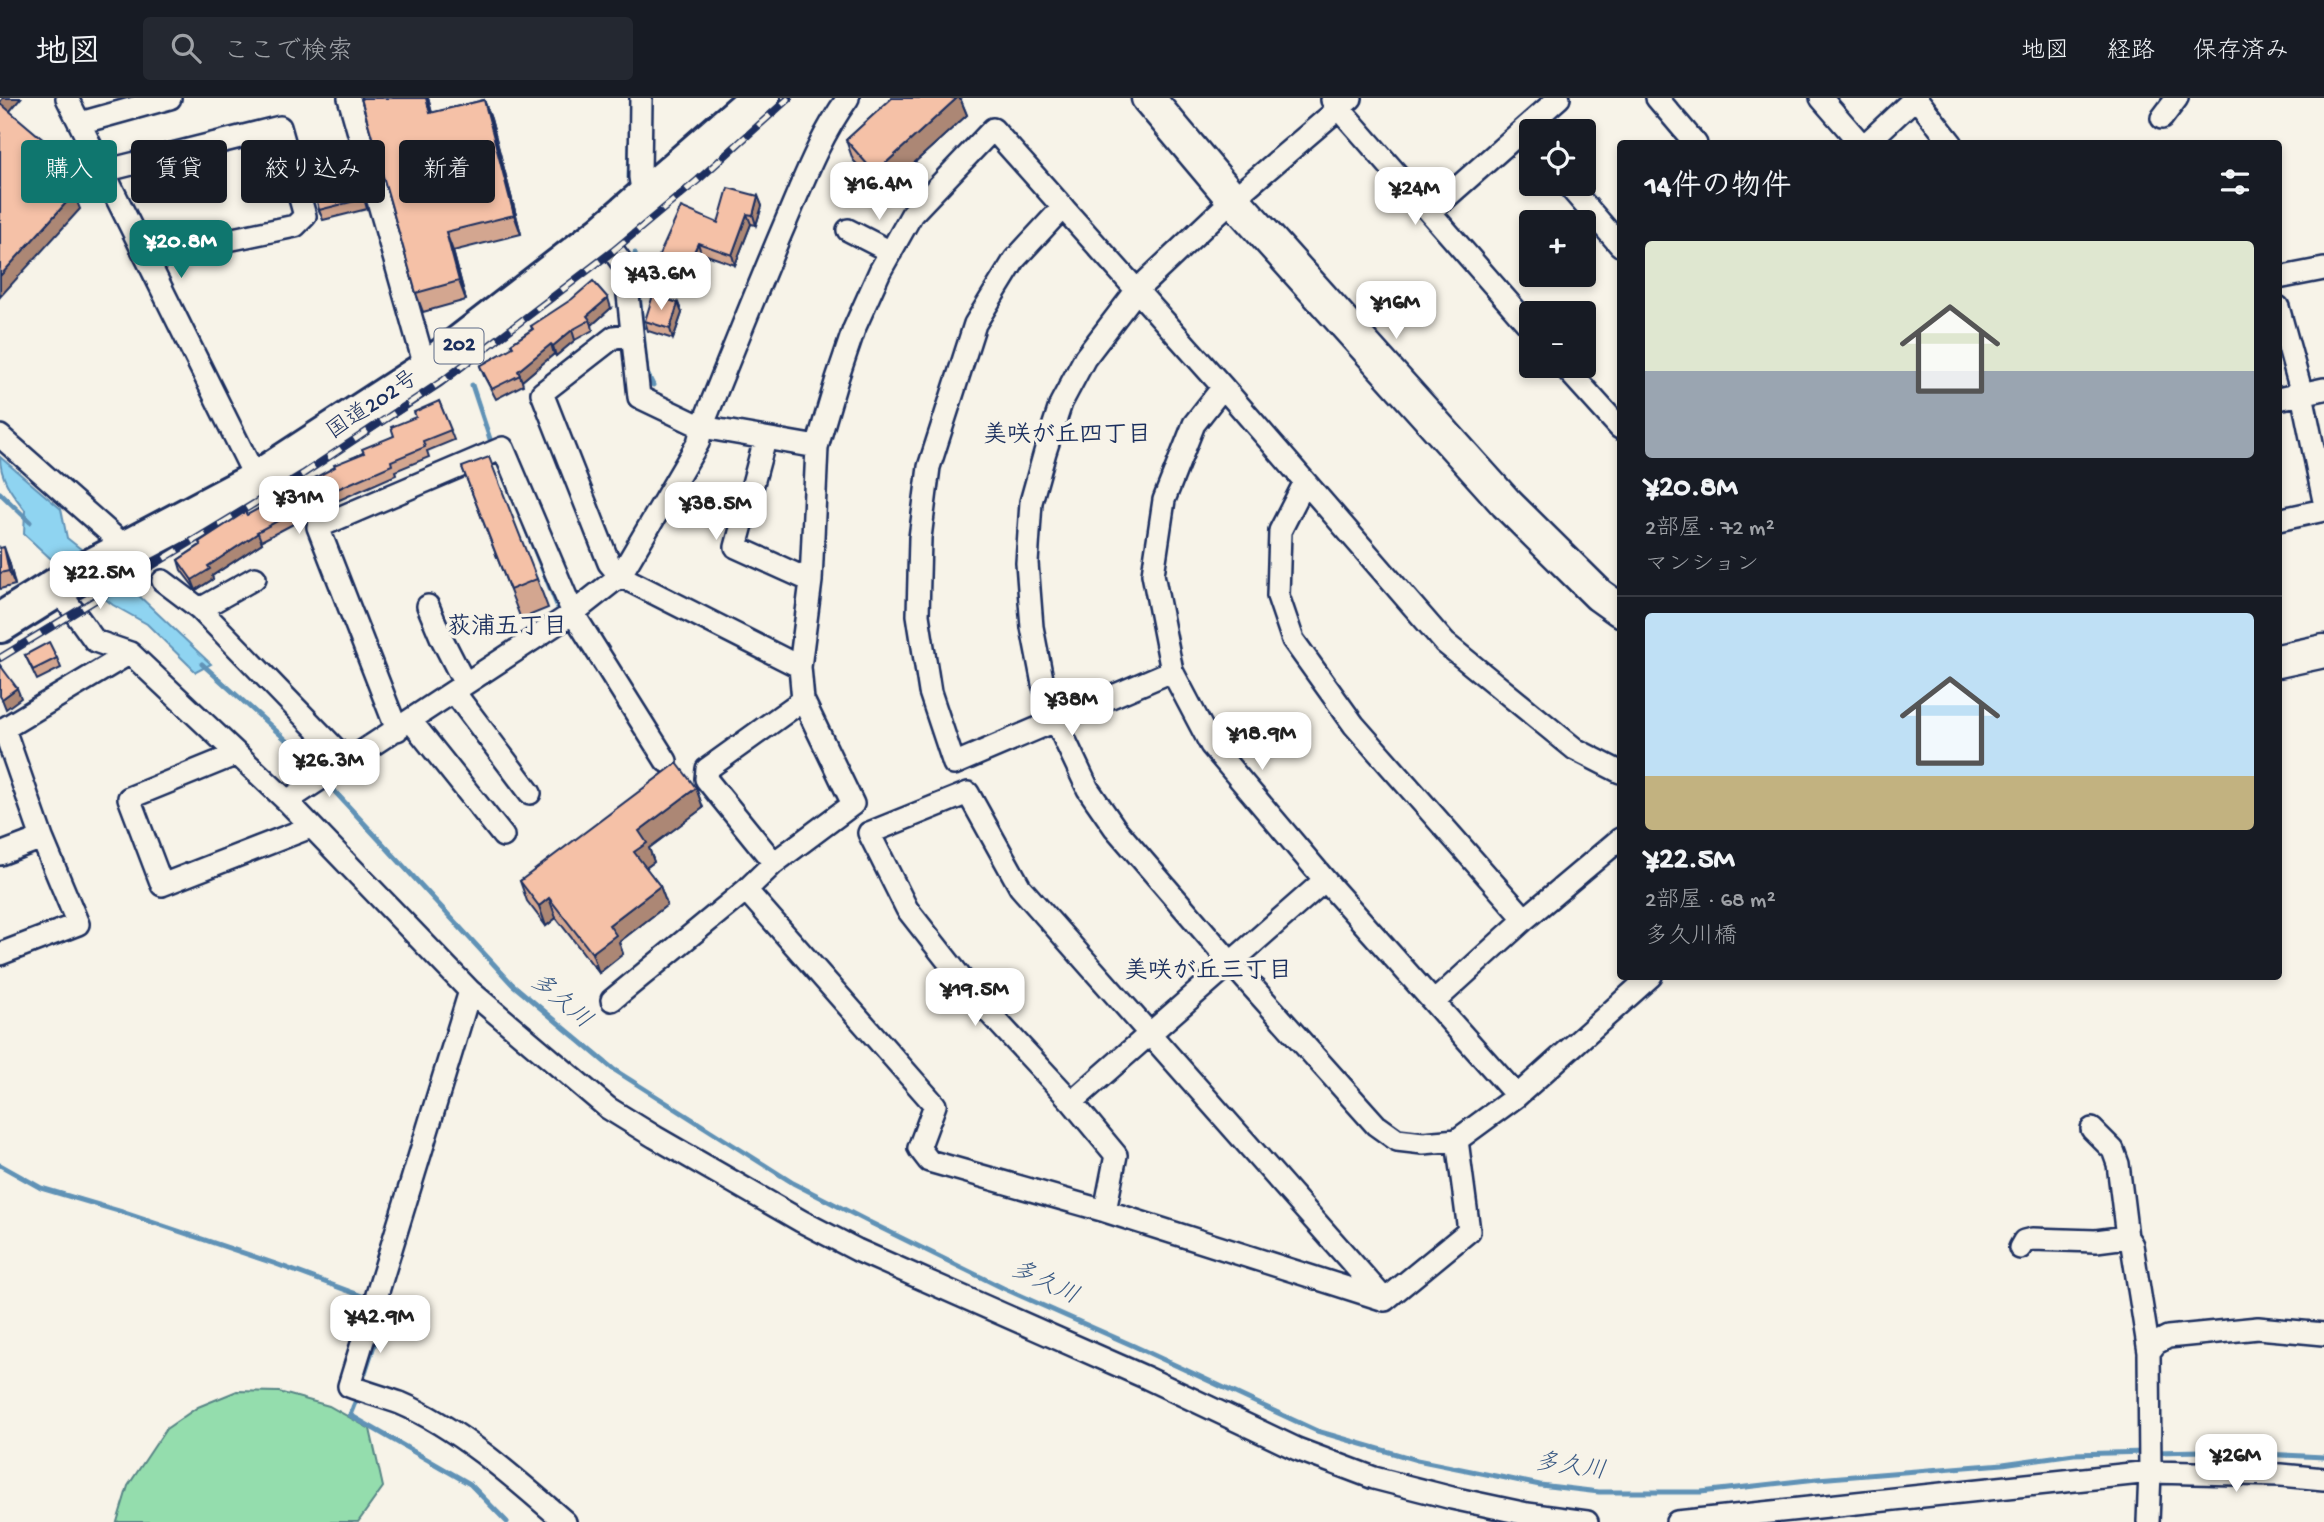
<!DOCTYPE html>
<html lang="ja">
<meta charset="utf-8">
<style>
:root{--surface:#171b24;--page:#242831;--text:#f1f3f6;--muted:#9ea1a6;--line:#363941;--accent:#0f766e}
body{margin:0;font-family:"Gochi Hand","Klee One",sans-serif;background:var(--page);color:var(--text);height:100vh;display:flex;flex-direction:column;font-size:26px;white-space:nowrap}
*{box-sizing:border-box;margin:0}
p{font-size:23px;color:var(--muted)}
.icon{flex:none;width:38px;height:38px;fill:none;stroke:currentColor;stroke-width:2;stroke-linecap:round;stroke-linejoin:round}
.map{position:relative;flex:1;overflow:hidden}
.side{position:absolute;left:1617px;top:42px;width:665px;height:840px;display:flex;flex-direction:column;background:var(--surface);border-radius:7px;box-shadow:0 4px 10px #0003}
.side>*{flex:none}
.banner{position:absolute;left:21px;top:42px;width:665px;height:63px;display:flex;gap:14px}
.tools{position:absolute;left:1519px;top:21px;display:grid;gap:14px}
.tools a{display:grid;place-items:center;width:77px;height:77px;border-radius:7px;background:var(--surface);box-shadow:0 4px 10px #0003;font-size:35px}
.price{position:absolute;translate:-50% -60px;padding:0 16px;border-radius:14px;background:#fff;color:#222;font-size:23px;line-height:46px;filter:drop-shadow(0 2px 4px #0008)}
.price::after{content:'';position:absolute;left:50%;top:42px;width:21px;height:16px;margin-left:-10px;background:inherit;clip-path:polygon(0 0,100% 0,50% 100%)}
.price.current{background:var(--accent);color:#fff}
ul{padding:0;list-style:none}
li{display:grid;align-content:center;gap:14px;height:371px;padding:0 28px}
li+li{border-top:2px solid var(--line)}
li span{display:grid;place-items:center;height:217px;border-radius:7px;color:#555}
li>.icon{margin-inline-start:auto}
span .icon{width:126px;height:126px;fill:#fffc;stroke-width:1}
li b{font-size:30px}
h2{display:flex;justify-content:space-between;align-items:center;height:84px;padding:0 28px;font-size:30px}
.tag{padding:0 24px;border-radius:7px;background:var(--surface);box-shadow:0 4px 10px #0003;font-size:24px;line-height:63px}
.tag.current{background:var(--accent);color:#fff}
header{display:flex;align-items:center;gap:42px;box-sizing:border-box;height:98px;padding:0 35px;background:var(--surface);border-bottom:2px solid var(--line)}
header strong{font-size:33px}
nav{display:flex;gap:38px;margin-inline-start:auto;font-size:24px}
.search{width:490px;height:63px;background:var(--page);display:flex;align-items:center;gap:18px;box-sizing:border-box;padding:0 24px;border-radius:7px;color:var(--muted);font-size:26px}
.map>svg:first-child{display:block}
.green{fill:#94ddad;stroke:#588686;stroke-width:2}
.water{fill:#8fd4f1;stroke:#6192b6;stroke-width:2}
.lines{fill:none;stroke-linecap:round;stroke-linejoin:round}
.stream{stroke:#6192b6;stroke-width:5}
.street-casing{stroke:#1b2f5e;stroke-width:26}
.secondary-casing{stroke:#1b2f5e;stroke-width:37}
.highway-casing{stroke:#1b2f5e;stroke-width:44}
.street{stroke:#f7f3e8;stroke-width:21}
.secondary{stroke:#f7f3e8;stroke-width:32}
.highway{stroke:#f7f3e8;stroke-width:38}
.rail-casing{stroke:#1b2f5e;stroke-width:8}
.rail{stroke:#f7f3e8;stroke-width:5;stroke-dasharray:16;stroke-linecap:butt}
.wall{fill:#d3a690;stroke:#1b2f5e;stroke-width:2}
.shaded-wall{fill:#ac8775;stroke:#1b2f5e;stroke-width:2}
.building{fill:#f5c1a7;stroke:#1b2f5e;stroke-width:2}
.labels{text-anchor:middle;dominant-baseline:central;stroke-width:7;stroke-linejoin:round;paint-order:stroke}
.shield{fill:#f7f3e8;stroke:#5d6a87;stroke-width:2}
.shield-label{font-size:21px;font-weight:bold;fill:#1b2f5e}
.street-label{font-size:23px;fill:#1b2f5e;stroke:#f7f3e8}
.neighbourhood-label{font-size:24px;font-weight:bold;fill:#1b2f5e;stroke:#f7f3e8}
.water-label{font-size:24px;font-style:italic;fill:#385883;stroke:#f7f3e8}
</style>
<header>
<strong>地図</strong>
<div class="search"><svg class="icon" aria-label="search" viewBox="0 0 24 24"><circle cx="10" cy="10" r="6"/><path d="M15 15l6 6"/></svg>ここで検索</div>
<nav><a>地図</a><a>経路</a><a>保存済み</a></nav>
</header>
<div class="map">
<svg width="2324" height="1424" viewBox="0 0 2324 1424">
<rect width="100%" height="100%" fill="#f7f3e8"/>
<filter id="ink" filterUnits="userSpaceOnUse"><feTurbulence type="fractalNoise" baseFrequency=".0143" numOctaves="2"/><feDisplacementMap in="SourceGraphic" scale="14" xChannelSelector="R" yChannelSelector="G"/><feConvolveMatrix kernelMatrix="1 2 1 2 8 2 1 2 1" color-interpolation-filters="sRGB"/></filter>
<g filter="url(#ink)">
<path class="green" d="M 237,1293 L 279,1294 L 329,1308 L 370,1331 L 383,1389 L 358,1424 L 117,1424 L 128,1388 L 166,1331 L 198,1309 Z"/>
<path class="water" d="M 0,359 L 61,411 L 67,440 L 135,494 L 211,566 L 196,574 L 147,526 L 113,507 L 50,460 L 24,436 L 25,412 C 12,395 0,381 0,359 Z"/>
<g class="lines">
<path class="stream" d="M 629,80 L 630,44
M 635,155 L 647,275 L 653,287
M 472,287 L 493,350
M 0,395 L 30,424
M 526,431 L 559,512
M 202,566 L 293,648 L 319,677
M 326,684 L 512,886 L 613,971 L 793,1085 L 867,1123 L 1003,1190 L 1134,1248 L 1317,1333 L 1417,1362 L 1540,1387 L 1599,1394 L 1701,1394 L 1817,1381 L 2003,1366 L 2074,1356 L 2146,1354
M 0,1067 L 41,1090 L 122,1114 L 276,1166 L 370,1201
M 361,1287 L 387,1208 L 379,1205
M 358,1297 L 350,1317 L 470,1386 L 507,1424
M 2156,1354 L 2202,1353 L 2324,1359"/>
<defs>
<path id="street" d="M 67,0 L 257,383
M 349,0 L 422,258 L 429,271
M 641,0 L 640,79 L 643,99
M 1351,0 L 1233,101 L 1137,192 L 1085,260 L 1061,305 L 1045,354 L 1031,404 L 1027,465 L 1032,529 L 1043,586 L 1056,623 L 1088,691 L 1115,730 L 1231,865 L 1376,1027 L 1397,1042 L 1423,1045 L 1457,1042 L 1517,998 L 1651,878
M 1657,0 L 1696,46
M 1821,0 L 1861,46
M 1916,0 L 1952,46
M 1332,2 L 1531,230
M 2162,20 L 2177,0
M 80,25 L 170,0
M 1866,46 L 1915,0
M 104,73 L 280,29 L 305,118 L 295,128 L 146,159
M 1567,86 L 1620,147
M 1063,109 L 1015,161 L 975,226 L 929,369 L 920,440 L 918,517 L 930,594 L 954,666 L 1172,573
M 1430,114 L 1559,0
M 848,132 L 891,154
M 602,137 L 625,169 L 639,299 L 702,329 L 817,349
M 2278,180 L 2324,171
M 2278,209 L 2302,296 L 2324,403
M 631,237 L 614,239 L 542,295 L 609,465 L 620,478 L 800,569
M 1564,268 L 1620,330
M 1223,289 L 1194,326 L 1164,402 L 1153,476 L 1172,573 L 1211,647 L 1325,782 L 1517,998
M 2278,301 L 2324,291
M 0,338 L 128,451
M 765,341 L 736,449 L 811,483
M 1305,384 L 1280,433 L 1278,498 L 1293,542 L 1354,627 L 1525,821
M 2278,422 L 2324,412
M 163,483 L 200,511 L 348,664
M 57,490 L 95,543 L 130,555
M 428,508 L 441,539 L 465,586
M 200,511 L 255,480
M 454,594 L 530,695
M 411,623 L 503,738
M 397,632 L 318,429 L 503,350 L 573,515 L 666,663
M 0,633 L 130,555 L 287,703 L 470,893 L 608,1010 L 655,1039 L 801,1123 L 857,1152 L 1147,1280 L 1297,1351 L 1374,1380 L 1452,1400 L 1527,1416 L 1587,1424
M 237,656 L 129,700 L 162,787 L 311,729
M 287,703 L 573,515 L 620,478 L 698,345 L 702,329 C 728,264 754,199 781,135 C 801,89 818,41 848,0
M 0,756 L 42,740 L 4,631
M 774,765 L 706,681 L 707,671 L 803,602
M 746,792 L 935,1007 L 919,1050 L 929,1063 L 1105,1113 L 1385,1202 L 1469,1133 L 1457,1042
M 0,856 L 78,826 L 42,740
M 470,893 L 349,1288 C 365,1294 383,1299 400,1305 C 459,1330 517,1382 565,1424
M 612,902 L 746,792 L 774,765 L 853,706 L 803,602 L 800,569 L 811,483 L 817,349 L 837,281 L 854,231 L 880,173 L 912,116 L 993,31 L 1223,289 L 1445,545 L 1575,651 L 1620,674
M 1434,904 L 1525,821 L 1620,741
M 1072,1004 L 1325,782
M 2092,1031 L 2113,1052 L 2118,1066 L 2127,1139
M 1105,1113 L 1116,1057 L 1072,1004 L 983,908 L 907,811 L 869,735 L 968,695 L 1020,789 L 1385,1202
M 2020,1150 L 2024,1143 L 2032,1141 L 2096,1143 L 2127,1139 L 2132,1147 L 2149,1254
M 1677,1424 L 2150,1374 L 2281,1377 L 2324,1381
M 2148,1424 L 2150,1374 L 2149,1254 L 2156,1245 L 2168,1239 L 2258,1230 L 2324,1236"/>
<path id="secondary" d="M 1148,0 L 1233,101 L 1506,405 L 1599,497 L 1620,512
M 2278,563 L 2324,553"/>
<path id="highway" d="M 0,525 L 64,485 L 257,383 L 429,271 L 602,137 L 760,0"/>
</defs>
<use href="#street" class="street-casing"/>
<use href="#secondary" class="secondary-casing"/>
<use href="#highway" class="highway-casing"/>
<use href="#street" class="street"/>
<use href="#secondary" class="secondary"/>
<use href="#highway" class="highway"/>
<defs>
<path id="rail" d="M 0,560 L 303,376 L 444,282 L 613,153 L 698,82 L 789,0"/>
</defs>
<use href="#rail" class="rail-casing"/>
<use href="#rail" class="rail"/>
</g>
<path class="wall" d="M 361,0 L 428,0 L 432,15 L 484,2 L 491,21 L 521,136 L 453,153 L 466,202 L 423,214 L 416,195 Z
M 892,0 L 960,0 L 967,17 L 882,94 L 853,62 L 846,42 Z
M 361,90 L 367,111 L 323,122 L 319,112 Z
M 758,98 L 762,108 L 756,127 L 751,126 L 735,167 L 701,155 L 690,182 L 661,170 L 658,160 L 718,125 Z
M 678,205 L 682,215 L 673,241 L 648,233 L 645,223 Z
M 611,210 L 592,227 L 593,232 L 575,242 L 556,258 L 554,256 L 522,283 L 523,287 L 496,301 L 484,278 L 480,268 L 512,250 L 511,246 L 532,231 L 531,228 Z
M 439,303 L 454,342 L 427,353 L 429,359 L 395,373 L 396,377 L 337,403 L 261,443 L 262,445 L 212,478 L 213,481 L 196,492 L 181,472 L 178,462 L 200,447 L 199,444 L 394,338 L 416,319 Z
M 462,369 L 537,481 L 548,510 L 521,521 Z
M 0,450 L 9,463 L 15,487 L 0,491 Z
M 25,557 L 57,560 L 61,570 L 37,582 Z
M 696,690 L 703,710 L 649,750 L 654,764 L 646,770 L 660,788 L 667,807 L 619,844 L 623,856 L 599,875 L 556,820 L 546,828 L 527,803 L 520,783 Z"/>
<path class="shaded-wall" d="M 3,0 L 21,0 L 5,19 L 0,4 Z
M 426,0 L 428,0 L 437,34 L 430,15 Z
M 957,0 L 960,0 L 967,17 L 882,94 L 875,75 Z
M 484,2 L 491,21 L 521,136 L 514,117 Z
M 74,96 L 80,111 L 0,199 L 0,178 Z
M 758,98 L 762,108 L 756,127 L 753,117 Z
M 747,116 L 751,126 L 735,167 L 732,157 Z
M 446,134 L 453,153 L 466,202 L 459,183 Z
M 698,145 L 701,155 L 690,182 L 686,172 Z
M 608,200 L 611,210 L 592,227 L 590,222 L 587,218 Z
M 678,205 L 682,215 L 673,241 L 670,231 Z
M 572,232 L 575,242 L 556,258 L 553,248 Z
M 551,246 L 554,256 L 522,283 L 518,273 Z
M 258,435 L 262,445 L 212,478 L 213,481 L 196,492 L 192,482 L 208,468 Z
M 4,449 L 9,463 L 15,487 L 9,473 Z
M 17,590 L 21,600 L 6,611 L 2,601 Z
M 696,690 L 703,710 L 649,750 L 654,764 L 641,773 L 634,754 L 639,733 Z
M 660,788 L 667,807 L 619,844 L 623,856 L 599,875 L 592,855 L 609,827 Z
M 549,800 L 556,820 L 546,828 L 539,808 Z"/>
<path class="building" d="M 361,0 L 426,0 L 430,15 L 484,2 L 514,117 L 446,134 L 459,183 L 416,195 Z
M 892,0 L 957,0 L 875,75 L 846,42 Z
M 0,5 L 46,44 L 74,96 L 0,178 Z
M 357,80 L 363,101 L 319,112 L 314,91 Z
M 728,90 L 758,98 L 753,117 L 747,116 L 732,157 L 698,145 L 686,172 L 658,160 L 681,109 L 718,125 Z
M 593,183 L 608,200 L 587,218 L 590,222 L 572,232 L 553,248 L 551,246 L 518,273 L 520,277 L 492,291 L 480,268 L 513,249 L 511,246 L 533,231 L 531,228 L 572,201 Z
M 653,197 L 678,205 L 670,231 L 645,223 Z
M 439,303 L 451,332 L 423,343 L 425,349 L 391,363 L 392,367 L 333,393 L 257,434 L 258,435 L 208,468 L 210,471 L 192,482 L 178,462 L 201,447 L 199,444 L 245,414 L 247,417 L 335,369 L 334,367 L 364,355 L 362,351 L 394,338 L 391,329 L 416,319 L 414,314 Z
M 489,359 L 537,481 L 510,492 L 462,369 Z
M 4,449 L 9,473 L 0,475 L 0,450 Z
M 49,544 L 57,560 L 33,572 L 25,557 Z
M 0,567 L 17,590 L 2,601 L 0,598 Z
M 677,665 L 696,690 L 639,733 L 647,745 L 634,754 L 660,788 L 609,827 L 616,837 L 592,855 L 549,800 L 539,808 L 520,783 Z"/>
</g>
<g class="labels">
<rect class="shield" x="434.5" y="230.5" width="49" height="35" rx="5"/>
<g class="shield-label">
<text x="459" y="248">202</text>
</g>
<g class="street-label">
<text transform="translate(373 308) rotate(-34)">国道202号</text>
</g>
<g class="neighbourhood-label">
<text x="1067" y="338">美咲が丘四丁目</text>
<text x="507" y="530">荻浦五丁目</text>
<text x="1208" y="874">美咲が丘三丁目</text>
</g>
<g class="water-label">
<text transform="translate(560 904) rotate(40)">多久川</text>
<text transform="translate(1044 1186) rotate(25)">多久川</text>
<text transform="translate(1570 1370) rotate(8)">多久川</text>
</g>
</g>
</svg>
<div class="tools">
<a><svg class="icon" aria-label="locate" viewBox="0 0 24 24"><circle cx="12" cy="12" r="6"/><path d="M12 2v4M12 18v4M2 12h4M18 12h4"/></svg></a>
<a>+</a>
<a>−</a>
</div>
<b class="price" style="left:879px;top:124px">¥16.4M</b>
<b class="price" style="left:1415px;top:129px">¥24M</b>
<b class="price current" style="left:181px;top:182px">¥20.8M</b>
<b class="price" style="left:661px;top:214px">¥43.6M</b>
<b class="price" style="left:1396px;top:243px">¥16M</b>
<b class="price" style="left:299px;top:438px">¥31M</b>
<b class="price" style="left:716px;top:444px">¥38.5M</b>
<b class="price" style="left:100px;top:513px">¥22.5M</b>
<b class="price" style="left:1072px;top:640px">¥38M</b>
<b class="price" style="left:1262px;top:674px">¥18.9M</b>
<b class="price" style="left:329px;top:701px">¥26.3M</b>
<b class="price" style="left:975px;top:930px">¥19.5M</b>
<b class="price" style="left:380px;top:1257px">¥42.9M</b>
<b class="price" style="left:2236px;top:1396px">¥26M</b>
<div class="banner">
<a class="tag current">購入</a>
<a class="tag">賃貸</a>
<a class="tag">絞り込み</a>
<a class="tag">新着</a>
</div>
<section class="side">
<h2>14件の物件<svg class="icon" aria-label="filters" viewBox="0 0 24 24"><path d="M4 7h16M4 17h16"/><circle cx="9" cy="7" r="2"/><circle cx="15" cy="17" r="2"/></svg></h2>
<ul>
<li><span style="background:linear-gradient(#dfe7d0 60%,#9aa5b1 0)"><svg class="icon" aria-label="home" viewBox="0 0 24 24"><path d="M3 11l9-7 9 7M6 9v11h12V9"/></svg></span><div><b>¥20.8M</b><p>2部屋 · 72 m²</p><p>マンション</p></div></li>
<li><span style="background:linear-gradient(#bfe0f5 75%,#c2b280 0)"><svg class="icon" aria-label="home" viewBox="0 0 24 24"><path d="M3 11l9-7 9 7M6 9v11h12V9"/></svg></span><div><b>¥22.5M</b><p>2部屋 · 68 m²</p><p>多久川橋</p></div></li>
</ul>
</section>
</div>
